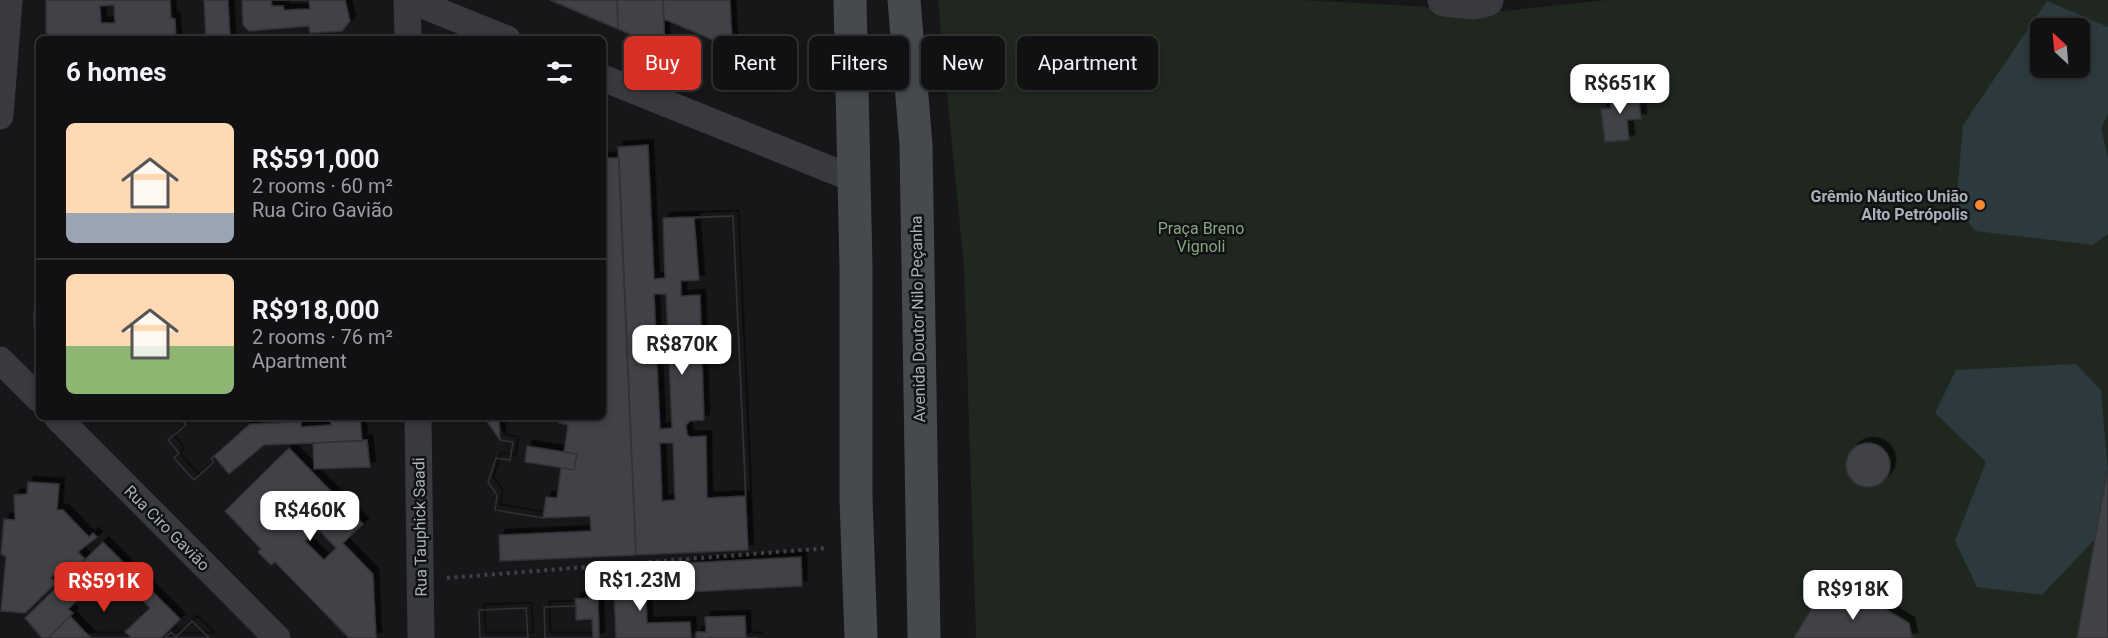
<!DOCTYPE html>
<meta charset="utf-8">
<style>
:root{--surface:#111113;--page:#1a1a1c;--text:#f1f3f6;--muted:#9c9da0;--line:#303133;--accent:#d93025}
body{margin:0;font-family:Roboto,sans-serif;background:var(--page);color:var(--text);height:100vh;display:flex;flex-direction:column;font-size:22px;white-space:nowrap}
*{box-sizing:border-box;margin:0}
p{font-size:20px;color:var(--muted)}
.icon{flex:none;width:33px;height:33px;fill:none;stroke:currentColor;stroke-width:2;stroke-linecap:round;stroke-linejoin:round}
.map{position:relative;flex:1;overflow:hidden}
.panel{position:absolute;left:36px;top:36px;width:570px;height:384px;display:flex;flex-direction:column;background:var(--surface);border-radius:9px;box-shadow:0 3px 9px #0003,0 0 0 2px var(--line)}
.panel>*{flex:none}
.banner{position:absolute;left:624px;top:36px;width:570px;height:54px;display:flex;gap:12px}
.needle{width:39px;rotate:334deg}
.fabs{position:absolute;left:2030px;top:18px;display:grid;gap:12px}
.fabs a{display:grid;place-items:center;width:60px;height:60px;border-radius:9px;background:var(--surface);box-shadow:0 3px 9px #0003,0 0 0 2px var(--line);font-size:30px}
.price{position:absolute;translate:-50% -51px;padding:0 14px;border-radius:12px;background:#fff;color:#222;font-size:20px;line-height:39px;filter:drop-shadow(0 2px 3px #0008)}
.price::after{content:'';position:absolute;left:50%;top:36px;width:18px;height:14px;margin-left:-9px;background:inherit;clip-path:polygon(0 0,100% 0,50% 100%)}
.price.active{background:var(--accent);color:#fff}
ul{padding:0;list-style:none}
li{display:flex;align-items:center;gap:18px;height:150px;padding:0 30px}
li+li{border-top:2px solid var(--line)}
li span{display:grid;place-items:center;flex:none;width:168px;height:120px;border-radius:9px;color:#555}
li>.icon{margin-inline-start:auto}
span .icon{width:72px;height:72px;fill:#fffc;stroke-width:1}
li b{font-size:26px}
h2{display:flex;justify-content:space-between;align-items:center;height:72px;padding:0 30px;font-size:26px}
.pill{padding:0 21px;border-radius:9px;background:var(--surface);box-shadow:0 3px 9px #0003,0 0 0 2px var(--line);font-size:21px;line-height:54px}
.pill.active{background:var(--accent);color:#fff}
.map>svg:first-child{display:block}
.green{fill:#1f271f;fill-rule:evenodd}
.water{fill:#2c3a3d;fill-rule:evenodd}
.building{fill:#414246;stroke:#313235;stroke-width:1.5;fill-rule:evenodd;filter:url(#shadow)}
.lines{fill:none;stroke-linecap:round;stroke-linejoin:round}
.path{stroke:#3e4145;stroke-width:4;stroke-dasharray:3 4.5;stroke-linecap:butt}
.minor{stroke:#383a3e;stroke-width:27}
.tertiary{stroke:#383a3e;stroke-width:33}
.secondary{stroke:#464a4e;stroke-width:33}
.poi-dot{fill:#f68831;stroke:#121214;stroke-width:2}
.labels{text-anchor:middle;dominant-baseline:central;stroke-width:5;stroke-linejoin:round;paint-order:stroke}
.poi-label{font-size:16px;font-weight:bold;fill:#a9b1b9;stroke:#121214;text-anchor:end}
.park-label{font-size:16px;fill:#85a57f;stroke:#121214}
.street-label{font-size:16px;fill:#a9b1b9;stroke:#121214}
</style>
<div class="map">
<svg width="2108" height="638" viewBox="0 0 2108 638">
<defs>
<filter id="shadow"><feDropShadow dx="5.5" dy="-5.5" stdDeviation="0" flood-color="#0009"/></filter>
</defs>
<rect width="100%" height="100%" fill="#171719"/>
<path class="green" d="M 938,0 L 1301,0 L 1504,11 L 1607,0 L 2108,0 L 2108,638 L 976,638 L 964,267 ZM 2040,28 L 2079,28 L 2079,68 L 2040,68 Z"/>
<path class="water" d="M 2047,1 L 2108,27 L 2108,114 L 2101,128 L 2108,158 L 2108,234 L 2093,245 L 1975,231 L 1956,205 L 1963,125 ZM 2040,28 L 2079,28 L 2079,68 L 2040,68 Z
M 2076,364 L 2101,390 L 2108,472 L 2098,536 L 2042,595 L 1977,587 L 1955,541 L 1986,462 L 1935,413 L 1956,370 Z"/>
<path class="building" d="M 46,0 L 170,0 L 171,18 L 175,19 L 176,39 L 135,39 L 135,35 L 50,38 L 46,32 Z
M 204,0 L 228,0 L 230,39 L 206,39 Z
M 242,0 L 345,0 L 350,21 L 342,31 L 310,33 L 309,26 L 249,31 L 243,25 Z
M 271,0 L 309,0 L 310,9 L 284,10 L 283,6 L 272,6 Z
M 550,0 L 617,0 L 618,29 Z
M 617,0 L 663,0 L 665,49 L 618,29 Z
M 663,0 L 730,0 L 732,41 L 722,44 L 664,19 Z
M 114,5 L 115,23 L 101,23 L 100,6 Z
M 1638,91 L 1641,119 L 1627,120 L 1629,140 L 1605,142 L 1601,109 L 1611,108 L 1609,93 Z
M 648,145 L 654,279 L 665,278 L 663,218 L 733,216 L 748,550 L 636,555 L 618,147 ZM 654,294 L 666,294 L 672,428 L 660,429 ZM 660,443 L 673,443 L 675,500 L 662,501 Z
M 603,158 L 619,158 L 636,555 L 500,561 L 499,535 L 591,531 L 590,516 L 543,518 L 495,510 L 497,495 L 488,482 L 496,458 L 510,460 L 513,442 L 500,440 L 484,417 L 603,417 Z
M 733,216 L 746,496 L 707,498 L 706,436 L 690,437 L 687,434 L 686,425 L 690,421 L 704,420 L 700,295 L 681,296 L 681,281 L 699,280 L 694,218 Z
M 39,306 L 39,332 L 34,326 L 34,311 Z
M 182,417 L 360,417 L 362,441 L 264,445 L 229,474 L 214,456 L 211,459 L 214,462 L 194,480 L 174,458 L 179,453 L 168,440 L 186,425 Z
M 191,417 L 331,417 L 331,425 L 301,427 L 301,422 L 250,424 L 214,456 L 211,459 L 214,462 L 194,480 L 174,458 L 179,453 L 168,440 L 186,425 L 184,423 Z
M 499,417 L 560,417 L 559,423 L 568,425 L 564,452 L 577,454 L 574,470 L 561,468 L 557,498 L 546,497 L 543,518 L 495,510 L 497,495 L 488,482 L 496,458 L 510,460 L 513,442 L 500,440 Z
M 367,440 L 370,467 L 314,469 L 313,443 Z
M1846 465a22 22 0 1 1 44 0a22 22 0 1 1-44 0Z
M 527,446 L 577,454 L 574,470 L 525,462 Z
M 289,448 L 363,524 L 343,543 L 373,574 L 376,638 L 349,638 L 275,562 L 271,565 L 258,552 L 261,549 L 225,511 Z
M 2108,466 L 2108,638 L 2077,638 Z
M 28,482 L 59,484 L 57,510 L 63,510 L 89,537 L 93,533 L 97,537 L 78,552 L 85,559 L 75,568 L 69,561 L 51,578 L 56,583 L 25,613 L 1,611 L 6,557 L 1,554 L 4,519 L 15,520 L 14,495 L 27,494 Z
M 318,529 L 336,548 L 324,560 L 305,541 Z
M 103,542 L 180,619 L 161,638 L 42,638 L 25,618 Z
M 801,557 L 802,586 L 690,592 L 688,563 Z
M 115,573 L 150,608 L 125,632 L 130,636 L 128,638 L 48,638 L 73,613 L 68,609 L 86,592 L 91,597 Z
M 645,573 L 647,623 L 690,622 L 691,638 L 616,638 L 613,574 Z
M 1858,593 L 1909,623 L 1912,638 L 1794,638 L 1813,606 Z
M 598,598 L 599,638 L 545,638 L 544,607 L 576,606 L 575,599 Z
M 576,606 L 576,620 L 592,619 L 593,638 L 545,638 L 544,607 Z
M 526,608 L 528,638 L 480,638 L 479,610 Z
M 526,608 L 528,638 L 480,638 L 479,610 Z
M 70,616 L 91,638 L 48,638 Z
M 745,616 L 746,638 L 758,638 L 696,638 L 696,632 L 706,632 L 705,617 Z
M 192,621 L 209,638 L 165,638 L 171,632 L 176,637 Z
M 192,621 L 209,638 L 165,638 L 171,632 L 176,637 Z"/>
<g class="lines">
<path class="path" d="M 447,578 L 828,548"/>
<path class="minor" d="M 407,0 L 408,39
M 410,0 L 507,39
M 603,78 L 854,179
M 0,116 L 9,0
M 0,360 L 39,399
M 57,417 L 277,638
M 418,417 L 421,638"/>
<path class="tertiary" d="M 1444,0 L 1473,3 L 1487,0"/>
<path class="secondary" d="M 850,0 L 856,267 L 856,499 L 861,638
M 904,0 L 916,145 L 924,638"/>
</g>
<circle class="poi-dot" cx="1980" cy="205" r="6"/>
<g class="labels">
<g class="poi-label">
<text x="1968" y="196">Grêmio Náutico União<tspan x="1968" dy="18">Alto Petrópolis</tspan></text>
</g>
<g class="park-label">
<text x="1201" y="228">Praça Breno<tspan x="1201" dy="18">Vignoli</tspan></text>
</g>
<g class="street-label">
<text transform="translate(918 319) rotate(-91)">Avenida Doutor Nilo Peçanha</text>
<text transform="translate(420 527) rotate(-91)">Rua Tauphick Saadi</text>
<text transform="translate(167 528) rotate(45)">Rua Ciro Gavião</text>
</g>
</g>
</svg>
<div class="fabs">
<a><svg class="needle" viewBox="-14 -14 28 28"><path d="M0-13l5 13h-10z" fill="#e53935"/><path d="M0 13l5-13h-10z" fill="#9c9da0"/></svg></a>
</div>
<b class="price" style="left:1620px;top:115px">R$651K</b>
<b class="price" style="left:682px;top:376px">R$870K</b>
<b class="price" style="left:310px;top:542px">R$460K</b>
<b class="price" style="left:640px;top:612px">R$1.23M</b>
<b class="price active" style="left:104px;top:613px">R$591K</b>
<b class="price" style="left:1853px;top:621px">R$918K</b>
<div class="banner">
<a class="pill active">Buy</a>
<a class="pill">Rent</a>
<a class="pill">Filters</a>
<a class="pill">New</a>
<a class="pill">Apartment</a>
</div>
<section class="panel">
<h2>6 homes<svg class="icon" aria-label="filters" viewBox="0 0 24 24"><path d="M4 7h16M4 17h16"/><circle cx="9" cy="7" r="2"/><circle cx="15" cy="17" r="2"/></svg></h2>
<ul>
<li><span style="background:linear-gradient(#ffd9b3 75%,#9aa5b1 0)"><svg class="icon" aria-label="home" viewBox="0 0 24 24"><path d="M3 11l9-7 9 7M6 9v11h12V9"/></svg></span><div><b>R$591,000</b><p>2 rooms · 60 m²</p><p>Rua Ciro Gavião</p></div></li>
<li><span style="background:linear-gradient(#ffd9b3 60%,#8fb573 0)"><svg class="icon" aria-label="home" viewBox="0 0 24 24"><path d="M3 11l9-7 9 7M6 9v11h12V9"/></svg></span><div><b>R$918,000</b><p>2 rooms · 76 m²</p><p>Apartment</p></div></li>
</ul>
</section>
</div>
